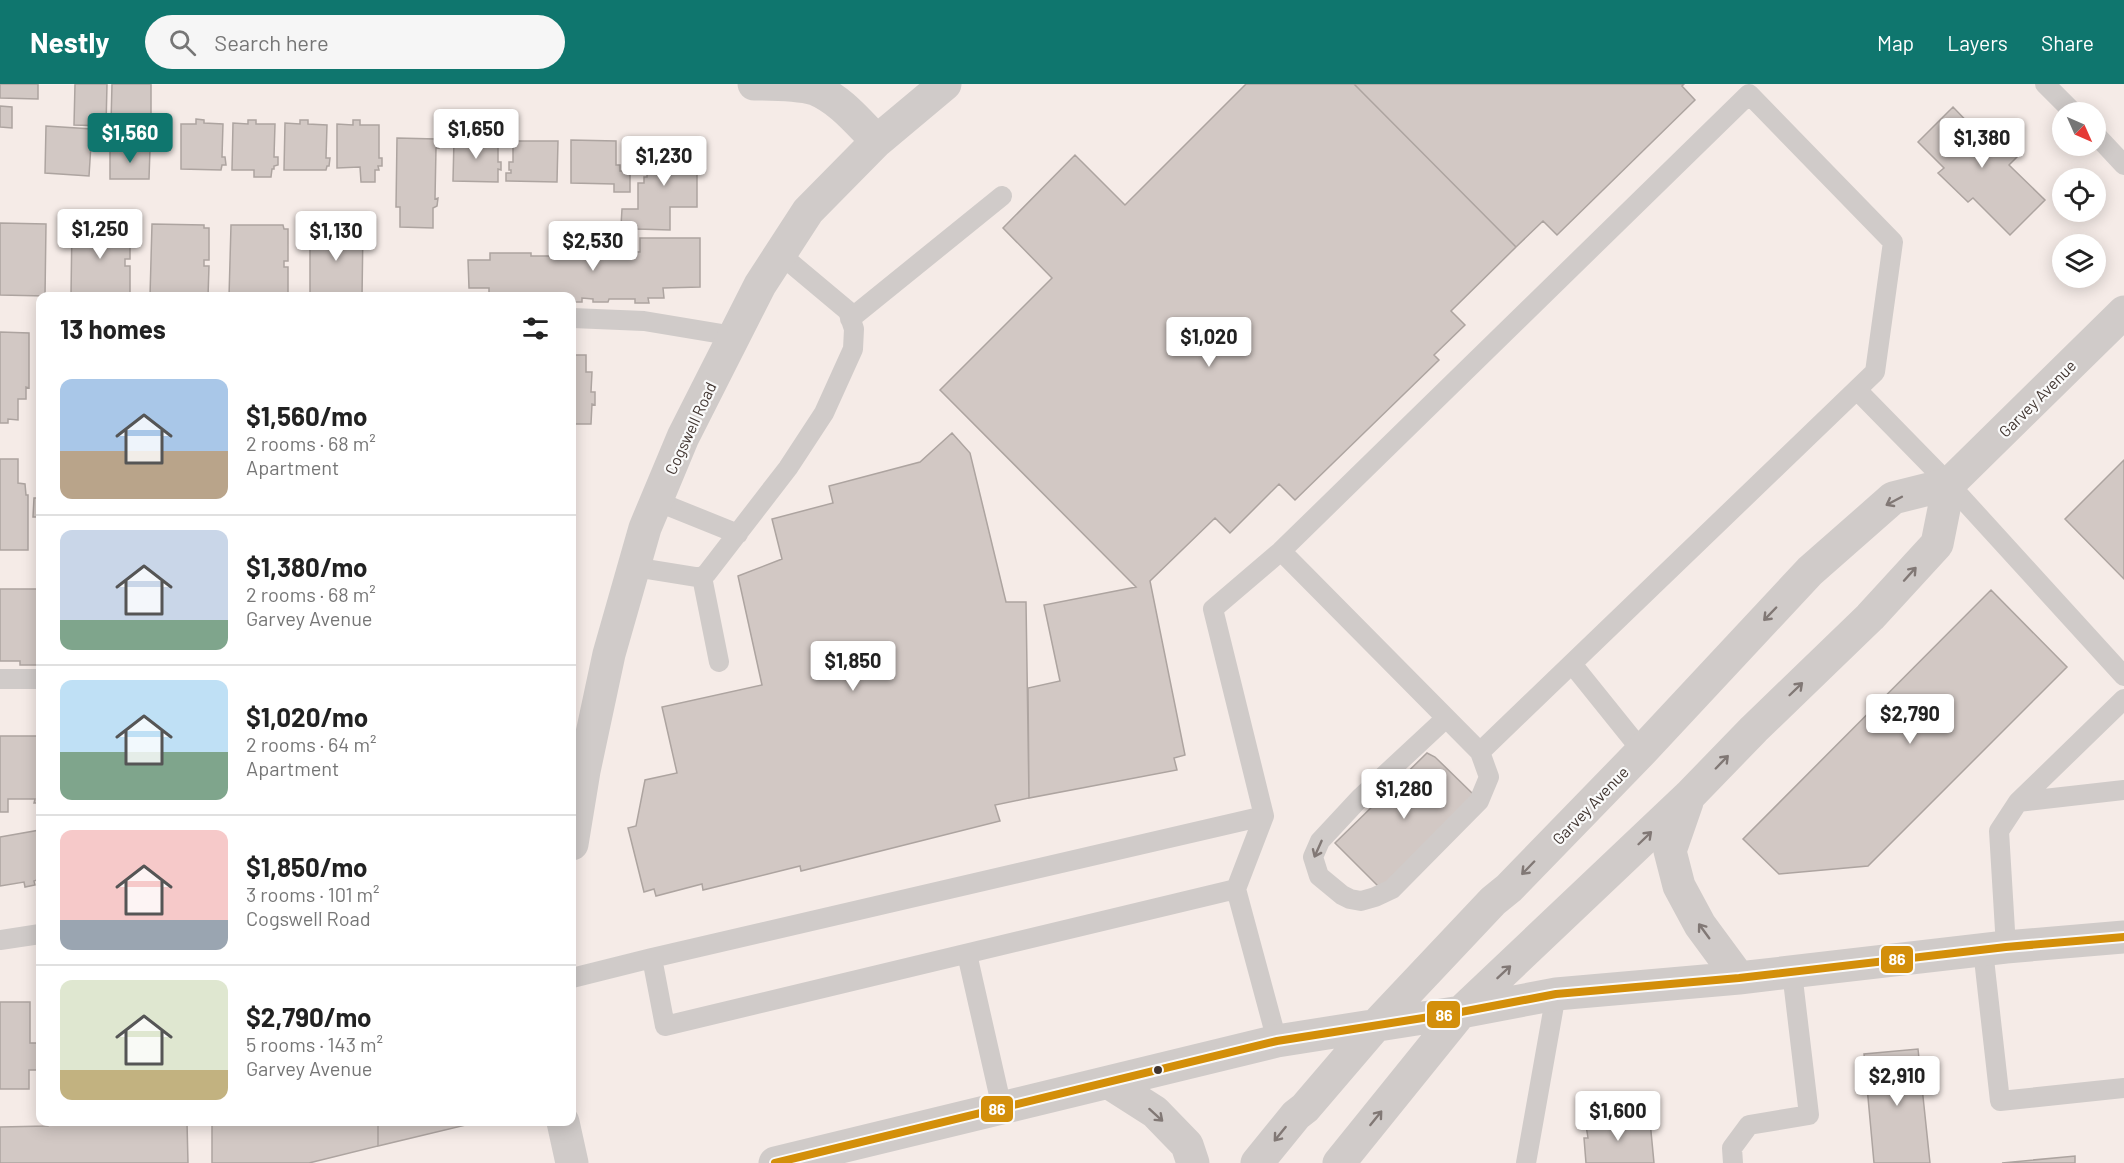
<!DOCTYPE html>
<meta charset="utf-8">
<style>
:root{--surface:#fff;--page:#f6f6f6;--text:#222;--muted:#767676;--line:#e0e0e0;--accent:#0f766e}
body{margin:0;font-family:Barlow,sans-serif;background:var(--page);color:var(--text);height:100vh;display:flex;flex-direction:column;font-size:22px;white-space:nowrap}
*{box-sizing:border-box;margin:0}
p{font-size:20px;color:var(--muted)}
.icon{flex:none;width:33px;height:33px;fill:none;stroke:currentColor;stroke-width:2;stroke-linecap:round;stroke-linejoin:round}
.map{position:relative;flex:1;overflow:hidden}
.sheet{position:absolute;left:36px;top:208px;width:540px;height:834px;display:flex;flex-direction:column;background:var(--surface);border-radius:12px;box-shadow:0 3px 15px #0003}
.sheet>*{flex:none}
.needle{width:39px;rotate:135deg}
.controls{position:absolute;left:2052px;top:18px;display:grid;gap:12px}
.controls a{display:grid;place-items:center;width:54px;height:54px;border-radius:50%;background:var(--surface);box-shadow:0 3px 15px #0003;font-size:30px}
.price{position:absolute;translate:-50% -51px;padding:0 14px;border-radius:6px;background:#fff;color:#222;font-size:20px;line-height:39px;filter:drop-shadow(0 2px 3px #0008)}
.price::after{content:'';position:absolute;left:50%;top:36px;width:18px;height:14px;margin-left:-9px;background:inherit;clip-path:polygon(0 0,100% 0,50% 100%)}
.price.current{background:var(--accent);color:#fff}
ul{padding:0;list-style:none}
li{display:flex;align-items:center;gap:18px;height:150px;padding:0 24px}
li+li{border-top:2px solid var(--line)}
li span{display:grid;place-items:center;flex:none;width:168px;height:120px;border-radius:12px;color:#555}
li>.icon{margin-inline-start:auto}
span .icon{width:72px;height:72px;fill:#fffc;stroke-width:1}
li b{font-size:26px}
h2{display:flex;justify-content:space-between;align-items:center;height:72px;padding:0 24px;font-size:26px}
header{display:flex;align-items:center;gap:36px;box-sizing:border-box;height:84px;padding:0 30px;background:var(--accent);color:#fff}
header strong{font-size:28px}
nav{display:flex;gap:33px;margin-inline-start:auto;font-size:21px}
.search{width:420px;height:54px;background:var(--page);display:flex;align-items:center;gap:15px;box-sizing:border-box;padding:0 21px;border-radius:33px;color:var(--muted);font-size:22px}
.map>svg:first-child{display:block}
.building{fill:#d2c8c4;stroke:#ada4a0;stroke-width:1.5}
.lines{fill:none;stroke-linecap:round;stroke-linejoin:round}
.lane{stroke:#d0cbc9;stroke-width:20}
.street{stroke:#d0cbc9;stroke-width:33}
.primary{stroke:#d0cbc9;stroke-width:33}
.bus-1-casing{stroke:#fafafa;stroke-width:12}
.bus-1{stroke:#d38f0a;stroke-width:8}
.oneway{stroke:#817875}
.bus-dot{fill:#413530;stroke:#fafafa;stroke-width:2}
.labels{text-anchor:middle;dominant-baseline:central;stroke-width:4.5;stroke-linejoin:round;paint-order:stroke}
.street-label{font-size:16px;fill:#413530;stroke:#fafafa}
.line-badge{stroke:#fafafa;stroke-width:2}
.badge-label{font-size:16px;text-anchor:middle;font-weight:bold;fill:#fff}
</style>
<header>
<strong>Nestly</strong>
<div class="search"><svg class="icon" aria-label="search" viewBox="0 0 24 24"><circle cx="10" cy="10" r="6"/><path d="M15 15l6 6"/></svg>Search here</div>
<nav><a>Map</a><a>Layers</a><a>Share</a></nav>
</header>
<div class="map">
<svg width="2124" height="1079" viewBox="0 0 2124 1079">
<rect width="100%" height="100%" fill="#f5ebe7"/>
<path class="building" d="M 0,0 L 38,0 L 38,15 L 0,14 Z
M 75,0 L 107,0 L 106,42 L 74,41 Z
M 112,0 L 151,0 L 151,40 L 111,39 Z
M 1246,0 L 1354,0 L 1516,163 L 1451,227 L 1465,241 L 1434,271 L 1439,276 L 1295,416 L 1279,400 L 1230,449 L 1215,434 L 1150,497 L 1185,671 L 1174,674 L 1177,686 L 1029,714 L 1028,604 L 1060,597 L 1044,521 L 1136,503 L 940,306 L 1052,194 L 1003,144 L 1075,71 L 1125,121 Z
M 1354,0 L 1684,0 L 1682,2 L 1695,16 L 1557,151 L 1543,137 L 1516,163 Z
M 0,22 L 12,23 L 12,44 L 0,43 Z
M 1953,23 L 1978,49 L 1988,39 L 2019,71 L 2009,81 L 2045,116 L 2010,151 L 1973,114 L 1968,118 L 1938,89 L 1944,84 L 1918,58 Z
M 196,35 L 204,36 L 204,39 L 223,40 L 222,73 L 225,73 L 226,81 L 222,81 L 221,86 L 181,85 L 181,40 L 196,40 Z
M 248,36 L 256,36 L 256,40 L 275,40 L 274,73 L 278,73 L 278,81 L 274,82 L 274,85 L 272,85 L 271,93 L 254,93 L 254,86 L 232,86 L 233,39 L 248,40 Z
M 300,36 L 308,36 L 308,40 L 327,41 L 326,74 L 330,74 L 329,82 L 327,82 L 326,86 L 284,86 L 285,39 L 300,40 Z
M 353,36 L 360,36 L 360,41 L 379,41 L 379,74 L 382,74 L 382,82 L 378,82 L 379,86 L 375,86 L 375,98 L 361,98 L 360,83 L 337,84 L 337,40 L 353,41 Z
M 46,42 L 92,45 L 89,92 L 45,89 Z
M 475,51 L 482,52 L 482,56 L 498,56 L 498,78 L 501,78 L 501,86 L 498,85 L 498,98 L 453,97 L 454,55 L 475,56 Z
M 397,54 L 436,55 L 436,57 L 438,57 L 439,64 L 436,64 L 435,115 L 438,114 L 437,122 L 433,124 L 433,144 L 400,143 L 400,123 L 396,123 Z
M 571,56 L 616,57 L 616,81 L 620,81 L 620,87 L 630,87 L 630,108 L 614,108 L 614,100 L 571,99 Z
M 513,57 L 558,57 L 557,98 L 506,97 L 506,89 L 511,89 L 511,86 L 509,86 L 509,78 L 513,78 Z
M 648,58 L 689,58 L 689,86 L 697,86 L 697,123 L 670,123 L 670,146 L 637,145 L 637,142 L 621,142 L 622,125 L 638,125 L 638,99 L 644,99 L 644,93 L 647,93 Z
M 110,64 L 150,65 L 149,95 L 110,95 Z
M 0,139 L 46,140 L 45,212 L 0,211 Z
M 72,139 L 124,140 L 124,144 L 130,144 L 130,175 L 125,175 L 125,182 L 130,182 L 130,213 L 71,212 Z
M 152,140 L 204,141 L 204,144 L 209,144 L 209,176 L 204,176 L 204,182 L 209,182 L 208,213 L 150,212 Z
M 231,141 L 283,141 L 284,145 L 288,145 L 288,177 L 284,177 L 284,183 L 288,183 L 288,213 L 229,213 Z
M 310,142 L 363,143 L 362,213 L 310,213 Z
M 640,154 L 700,154 L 700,203 L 663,204 L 664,214 L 648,214 L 649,219 L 635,219 L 635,215 L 609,215 L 608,218 L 593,218 L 593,215 L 582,214 L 582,218 L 572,218 L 572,213 L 489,213 L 489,204 L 469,204 L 468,176 L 490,176 L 490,169 L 531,169 L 531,172 L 561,172 L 560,166 L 640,168 Z
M 0,248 L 29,249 L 29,304 L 26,303 L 26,315 L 18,315 L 18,336 L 8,335 L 8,339 L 0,339 Z
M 572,271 L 586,271 L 586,288 L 592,288 L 591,308 L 595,308 L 595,321 L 592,320 L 591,340 L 572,340 Z
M 952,349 L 970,369 L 1006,518 L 1026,518 L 1029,714 L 995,721 L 1000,737 L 801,787 L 800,782 L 703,806 L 702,800 L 656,812 L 654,805 L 644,808 L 628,744 L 636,742 L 645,696 L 677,689 L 662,623 L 762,601 L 738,492 L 782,475 L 772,435 L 833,419 L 829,402 L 920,378 Z
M 0,375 L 18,375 L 18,399 L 25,400 L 26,411 L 28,411 L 28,466 L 0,466 Z
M 2124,376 L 2124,495 L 2065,435 Z
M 39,395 L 40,395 L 40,467 L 37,467 L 38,433 L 33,433 L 34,414 L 39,414 Z
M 0,505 L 40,505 L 40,581 L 20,581 L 20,577 L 0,577 Z
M 1991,506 L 2067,583 L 1868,782 L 1779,790 L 1743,755 Z
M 0,652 L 40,652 L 40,719 L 34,719 L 35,715 L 8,715 L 8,728 L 0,728 Z
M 1427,669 L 1435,673 L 1474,711 L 1381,805 L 1335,759 Z
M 40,746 L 40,795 L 34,797 L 35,801 L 25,803 L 24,798 L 0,802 L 0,753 Z
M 0,918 L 30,918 L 30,959 L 40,959 L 40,986 L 29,986 L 29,1005 L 0,1005 Z
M 1918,965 L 1930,1079 L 1874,1079 L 1864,970 Z
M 1608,1033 L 1609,1042 L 1650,1037 L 1654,1079 L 1586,1079 L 1584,1054 L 1588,1054 L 1585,1035 Z
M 48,1038 L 187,1038 L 188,1079 L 0,1079 L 0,1043 L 48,1042 Z
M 212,1038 L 378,1038 L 378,1062 L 309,1079 L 212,1079 Z
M 378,1038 L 466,1038 L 466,1041 L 378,1062 Z
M 2075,1072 L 2075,1079 L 2002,1079 Z"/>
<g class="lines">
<path class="lane" d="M 2045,0 L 2073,28
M 2096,51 L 2124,81
M 572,234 L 644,237 L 734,252
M 850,235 L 1002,112
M 1857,306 L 1949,400 L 2124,592
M 656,417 L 738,450
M 634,483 L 696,493 L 702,493 L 707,489 L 788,384 L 824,329 L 853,265 L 854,245 L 848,227 L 780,170
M 702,493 L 719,578
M 1572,580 L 1642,667
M 0,595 L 40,595
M 1446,634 L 1360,714 L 1320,757 L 1313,773 L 1319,792 L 1342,811 L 1350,815 L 1361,817 L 1375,813 L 1392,805 L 1479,717 L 1489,693 L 1480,668
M 2018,718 L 2124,615
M 1264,732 L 1236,805 L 1277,957
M 1236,805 L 665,942 L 652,874 L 1264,732 L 1213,525 L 1281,467 L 1480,668 L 1875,288 L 1893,158 L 1749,10 L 1281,467
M 0,856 L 40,850
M 2006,863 L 1999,747 L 2018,718 L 2124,706
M 1983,866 L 2000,1017 L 2124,1004
M 967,870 L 1002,1024
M 572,894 L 652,874
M 1526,1079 L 1556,910
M 1733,1079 L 1732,1064 L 1749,1041 L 1809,1031 L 1792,888"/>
<path class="street" d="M 754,0 C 773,0 797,0 815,5 C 841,16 858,38 877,57
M 572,760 L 584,687 L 609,570 L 645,444 L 683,353 L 760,201 L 808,127 L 877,57 L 945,0
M 563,1038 L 572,1079"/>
<path class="primary" d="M 1687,718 L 1670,767 L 1679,802 L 1700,841 L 1739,894
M 1108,998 L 1155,1028 L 1187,1061 L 1193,1079
M 775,1079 L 1277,957 L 1461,928 L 1556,910 L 1739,894 L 2006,863 L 2124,853
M 1257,1079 L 1296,1031 L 1305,1024 L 1376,941 L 1493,817 L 1509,804 L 1642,667 L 1810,487 L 1893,414 L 1949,400 L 2124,228
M 1339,1079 L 1461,928 L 1690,711 L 1754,645 L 1870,533 L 1937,460 L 1949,400"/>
<defs>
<path id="bus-1" d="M 775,1079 L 1277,957 L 1461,928 L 1556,910 L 1739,894 L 2006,863 L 2124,853"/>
</defs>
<use href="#bus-1" class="bus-1-casing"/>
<use href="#bus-1" class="bus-1"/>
</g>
<defs><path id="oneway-shaft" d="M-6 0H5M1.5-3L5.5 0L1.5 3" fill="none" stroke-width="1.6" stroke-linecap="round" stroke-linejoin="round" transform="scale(1.5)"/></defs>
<g class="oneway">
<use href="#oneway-shaft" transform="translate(1894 417) rotate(152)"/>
<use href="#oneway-shaft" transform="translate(1910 490) rotate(-48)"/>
<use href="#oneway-shaft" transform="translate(1770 530) rotate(134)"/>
<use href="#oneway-shaft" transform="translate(1796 605) rotate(-44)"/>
<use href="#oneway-shaft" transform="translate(1722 678) rotate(-46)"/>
<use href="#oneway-shaft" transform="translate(1645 754) rotate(-44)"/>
<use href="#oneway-shaft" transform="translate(1318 765) rotate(114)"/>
<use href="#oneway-shaft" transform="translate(1528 784) rotate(134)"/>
<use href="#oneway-shaft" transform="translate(1704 847) rotate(-126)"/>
<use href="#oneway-shaft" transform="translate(1504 888) rotate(-43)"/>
<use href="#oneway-shaft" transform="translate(1156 1031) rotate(42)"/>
<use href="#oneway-shaft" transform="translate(1376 1034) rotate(-51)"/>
<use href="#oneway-shaft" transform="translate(1280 1050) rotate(129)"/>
</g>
<circle class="bus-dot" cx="1158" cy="986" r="5"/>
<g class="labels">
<g class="street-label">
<text transform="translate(2037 314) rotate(-45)">Garvey Avenue</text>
<text transform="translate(690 344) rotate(-65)">Cogswell Road</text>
<text transform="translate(1590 721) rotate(-46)">Garvey Avenue</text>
</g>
</g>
<g class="line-badge">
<rect x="1880" y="861" width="34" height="29" rx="6" fill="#d38f0a"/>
<rect x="1426" y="916" width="35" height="29" rx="6" fill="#d38f0a"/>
<rect x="980" y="1011" width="34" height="28" rx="6" fill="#d38f0a"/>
</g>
<g class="badge-label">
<text x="1897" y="881">86</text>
<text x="1444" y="937">86</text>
<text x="997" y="1031">86</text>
</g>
</svg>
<div class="controls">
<a><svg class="needle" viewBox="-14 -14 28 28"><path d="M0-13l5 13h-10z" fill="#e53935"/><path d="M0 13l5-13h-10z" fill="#767676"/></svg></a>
<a><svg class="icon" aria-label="locate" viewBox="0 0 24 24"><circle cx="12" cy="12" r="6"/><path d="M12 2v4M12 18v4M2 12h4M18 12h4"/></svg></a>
<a><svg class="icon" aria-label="layers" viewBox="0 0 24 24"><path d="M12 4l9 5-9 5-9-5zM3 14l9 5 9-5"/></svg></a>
</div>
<b class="price" style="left:476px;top:76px">$1,650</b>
<b class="price current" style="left:130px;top:80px">$1,560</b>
<b class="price" style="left:1982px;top:85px">$1,380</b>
<b class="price" style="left:664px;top:103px">$1,230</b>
<b class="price" style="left:100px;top:176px">$1,250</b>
<b class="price" style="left:336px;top:178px">$1,130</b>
<b class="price" style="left:593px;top:188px">$2,530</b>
<b class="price" style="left:1209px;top:284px">$1,020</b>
<b class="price" style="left:853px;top:608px">$1,850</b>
<b class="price" style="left:1910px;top:661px">$2,790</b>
<b class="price" style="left:1404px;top:736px">$1,280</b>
<b class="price" style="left:1897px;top:1023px">$2,910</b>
<b class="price" style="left:1618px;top:1058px">$1,600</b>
<section class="sheet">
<h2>13 homes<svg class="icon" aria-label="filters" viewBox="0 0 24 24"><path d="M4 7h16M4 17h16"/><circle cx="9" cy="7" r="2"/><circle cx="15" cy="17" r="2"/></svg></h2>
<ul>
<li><span style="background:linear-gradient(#a9c7e8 60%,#b9a48a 0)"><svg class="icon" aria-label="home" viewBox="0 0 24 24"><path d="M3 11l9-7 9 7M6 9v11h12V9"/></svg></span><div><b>$1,560/mo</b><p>2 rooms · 68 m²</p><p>Apartment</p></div></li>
<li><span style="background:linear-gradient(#c9d6e8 75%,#7fa58c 0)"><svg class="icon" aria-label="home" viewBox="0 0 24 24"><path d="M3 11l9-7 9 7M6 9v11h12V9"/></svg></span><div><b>$1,380/mo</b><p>2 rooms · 68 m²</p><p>Garvey Avenue</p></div></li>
<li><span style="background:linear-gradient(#bfe0f5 60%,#7fa58c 0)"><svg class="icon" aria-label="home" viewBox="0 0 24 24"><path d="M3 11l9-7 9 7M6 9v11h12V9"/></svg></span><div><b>$1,020/mo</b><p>2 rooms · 64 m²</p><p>Apartment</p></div></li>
<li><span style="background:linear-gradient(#f6c9c9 75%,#9aa5b1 0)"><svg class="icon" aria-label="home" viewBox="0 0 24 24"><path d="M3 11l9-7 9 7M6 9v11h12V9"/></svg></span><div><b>$1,850/mo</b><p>3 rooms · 101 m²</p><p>Cogswell Road</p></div></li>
<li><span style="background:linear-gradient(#dfe7d0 75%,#c2b280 0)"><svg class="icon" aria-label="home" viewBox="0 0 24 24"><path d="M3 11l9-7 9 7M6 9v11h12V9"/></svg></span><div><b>$2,790/mo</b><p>5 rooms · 143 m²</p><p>Garvey Avenue</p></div></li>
</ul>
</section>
</div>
